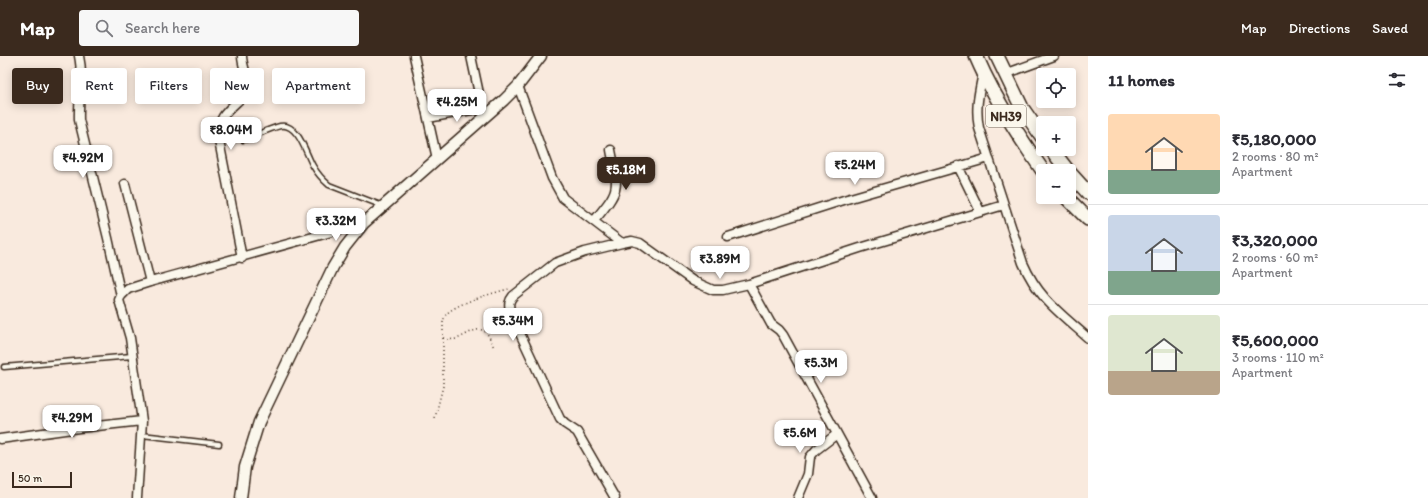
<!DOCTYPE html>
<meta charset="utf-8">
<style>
:root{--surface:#fff;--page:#f7f7f7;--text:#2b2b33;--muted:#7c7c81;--line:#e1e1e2;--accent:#3b2a1e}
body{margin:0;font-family:Itim,sans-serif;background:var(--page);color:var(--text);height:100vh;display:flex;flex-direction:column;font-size:15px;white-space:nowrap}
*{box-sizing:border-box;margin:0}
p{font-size:13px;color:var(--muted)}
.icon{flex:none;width:22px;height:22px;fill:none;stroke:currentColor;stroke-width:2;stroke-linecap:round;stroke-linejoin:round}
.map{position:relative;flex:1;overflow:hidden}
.details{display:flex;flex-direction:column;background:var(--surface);width:340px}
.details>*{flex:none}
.banner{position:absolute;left:12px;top:12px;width:380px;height:36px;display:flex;gap:8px}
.fabs{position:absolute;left:1036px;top:12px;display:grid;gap:8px}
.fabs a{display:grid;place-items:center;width:40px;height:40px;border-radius:4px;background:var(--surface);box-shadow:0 2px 10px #0003;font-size:20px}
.scale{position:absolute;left:12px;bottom:10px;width:60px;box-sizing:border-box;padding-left:4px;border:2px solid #3b2a1e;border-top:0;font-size:11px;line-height:14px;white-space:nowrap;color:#3b2a1e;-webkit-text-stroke:3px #fbf7ec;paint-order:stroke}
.price{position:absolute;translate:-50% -34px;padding:0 9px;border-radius:8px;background:#fff;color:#222;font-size:13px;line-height:26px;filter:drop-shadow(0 1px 2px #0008)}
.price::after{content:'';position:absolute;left:50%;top:24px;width:12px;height:9px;margin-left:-6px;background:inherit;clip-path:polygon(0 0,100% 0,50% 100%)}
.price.selected{background:var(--accent);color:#fff}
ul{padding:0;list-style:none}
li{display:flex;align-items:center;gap:12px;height:100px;padding:0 20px}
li+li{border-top:1px solid var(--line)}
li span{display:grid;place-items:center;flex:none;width:112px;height:80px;border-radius:4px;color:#555}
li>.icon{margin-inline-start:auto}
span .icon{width:48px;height:48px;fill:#fffc;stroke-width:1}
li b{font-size:17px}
h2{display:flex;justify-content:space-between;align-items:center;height:48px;padding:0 20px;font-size:17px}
.pill{padding:0 14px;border-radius:4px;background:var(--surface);box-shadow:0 2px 10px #0003;font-size:14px;line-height:36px}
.pill.selected{background:var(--accent);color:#fff}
header{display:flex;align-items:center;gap:24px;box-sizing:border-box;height:56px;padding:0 20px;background:var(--accent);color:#fff}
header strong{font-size:19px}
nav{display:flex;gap:22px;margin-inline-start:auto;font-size:14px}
.search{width:280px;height:36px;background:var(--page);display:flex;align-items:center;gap:10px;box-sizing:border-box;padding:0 14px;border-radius:4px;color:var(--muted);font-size:15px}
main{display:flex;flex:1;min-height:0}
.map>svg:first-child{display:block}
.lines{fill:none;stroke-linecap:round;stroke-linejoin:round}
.service-casing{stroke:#3b2a1e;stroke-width:7}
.minor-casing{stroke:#3b2a1e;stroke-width:11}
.tertiary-casing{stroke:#3b2a1e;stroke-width:13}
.trunk-casing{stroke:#3b2a1e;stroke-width:16}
.path{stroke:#3b2a1e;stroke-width:1.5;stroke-dasharray:1 3;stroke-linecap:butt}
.service{stroke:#fbf7ec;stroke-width:4}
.minor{stroke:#fbf7ec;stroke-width:8}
.tertiary{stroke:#fbf7ec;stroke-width:10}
.trunk{stroke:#fbf7ec;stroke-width:13}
.labels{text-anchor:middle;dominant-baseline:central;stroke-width:4;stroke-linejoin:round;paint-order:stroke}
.shield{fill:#fbf7ec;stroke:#75685c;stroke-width:1}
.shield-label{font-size:13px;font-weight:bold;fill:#3b2a1e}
</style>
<header>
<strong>Map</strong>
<div class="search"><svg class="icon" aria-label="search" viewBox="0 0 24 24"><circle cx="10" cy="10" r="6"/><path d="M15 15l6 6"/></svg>Search here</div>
<nav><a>Map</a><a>Directions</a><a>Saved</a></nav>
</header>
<main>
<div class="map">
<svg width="1088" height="442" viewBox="0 0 1088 442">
<rect width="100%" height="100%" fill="#f9eade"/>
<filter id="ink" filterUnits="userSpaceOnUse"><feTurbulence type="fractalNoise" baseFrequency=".025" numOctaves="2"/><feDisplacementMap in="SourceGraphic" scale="8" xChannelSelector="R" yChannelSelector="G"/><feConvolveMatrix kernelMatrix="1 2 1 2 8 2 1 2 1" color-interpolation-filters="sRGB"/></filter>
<g filter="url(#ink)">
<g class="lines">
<defs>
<path id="service" d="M 243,84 C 255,80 268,73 280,70 C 298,66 306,98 313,110 C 317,117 322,123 329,129 L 383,150
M 4,311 L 132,300
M 142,379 L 219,388"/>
<path id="minor" d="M 79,0 C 84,22 78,42 79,64 L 108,182 L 121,240
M 242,0 C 242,11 250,23 246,34 C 245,38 242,41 239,44 C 226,56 218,62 218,80 L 242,202
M 414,0 L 437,103
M 471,0 L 484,61
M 983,17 C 979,37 975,52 979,72 L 1023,207 C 1038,242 1060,257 1088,282
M 1005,18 L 1054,0
M 518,30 L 552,122 L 563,142 L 622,187 L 632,185 L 640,187 L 693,225 L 713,234 L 723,234 L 749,228 L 860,192 L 1004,149
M 428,62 L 482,52
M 958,110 L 980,155
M 125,128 L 150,226
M 594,165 C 620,133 619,135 611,94
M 728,181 L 847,143 L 989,102
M 749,228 L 771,268 L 779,274 L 783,279 L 872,442
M 0,383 L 79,372 L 142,365
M 137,442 L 142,365 L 130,282 L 119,244 L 121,240 L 128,233 L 150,226 L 364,167
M 615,442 L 577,376 L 565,368 L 560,363 L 510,256 C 509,249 508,246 513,240 L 555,207 L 585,196 L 622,187
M 798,442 L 808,418 L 810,401 L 816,394 L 837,378"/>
<path id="tertiary" d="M 241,442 L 245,411 L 259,366 L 333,211 L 345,191 L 364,167 L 504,44 L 518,30 L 541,0"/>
<path id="trunk" d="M 976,0 C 994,42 1017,78 1043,115
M 997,0 L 1022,52 L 1043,82
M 1051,93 L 1068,115
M 1069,116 L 1088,137
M 1066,141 L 1088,163"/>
</defs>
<use href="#service" class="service-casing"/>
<use href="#minor" class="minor-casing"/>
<use href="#tertiary" class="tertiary-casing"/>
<use href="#trunk" class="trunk-casing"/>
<path class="path" d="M 443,282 C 448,283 452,284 456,283 C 464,281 476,270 484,275 C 489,278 492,287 494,292
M 435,362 L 443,330 L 443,266 C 444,264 444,262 445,260 C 452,248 496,236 509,233"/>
<use href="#service" class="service"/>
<use href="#minor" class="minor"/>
<use href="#tertiary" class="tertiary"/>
<use href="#trunk" class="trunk"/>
</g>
</g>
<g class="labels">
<rect class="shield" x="986" y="49" width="40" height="22" rx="3"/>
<g class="shield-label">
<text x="1006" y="60">NH39</text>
</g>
</g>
</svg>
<div class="fabs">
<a><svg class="icon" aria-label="locate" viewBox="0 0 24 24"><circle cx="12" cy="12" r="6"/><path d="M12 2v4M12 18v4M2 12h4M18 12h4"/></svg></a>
<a>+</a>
<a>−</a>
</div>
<div class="scale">50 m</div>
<b class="price" style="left:457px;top:67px">₹4.25M</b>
<b class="price" style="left:231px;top:95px">₹8.04M</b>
<b class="price" style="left:83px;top:123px">₹4.92M</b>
<b class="price" style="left:855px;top:130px">₹5.24M</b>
<b class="price selected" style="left:626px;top:135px">₹5.18M</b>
<b class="price" style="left:336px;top:186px">₹3.32M</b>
<b class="price" style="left:720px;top:224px">₹3.89M</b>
<b class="price" style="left:513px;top:286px">₹5.34M</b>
<b class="price" style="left:821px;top:328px">₹5.3M</b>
<b class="price" style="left:72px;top:383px">₹4.29M</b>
<b class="price" style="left:800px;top:398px">₹5.6M</b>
<div class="banner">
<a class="pill selected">Buy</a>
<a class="pill">Rent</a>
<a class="pill">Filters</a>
<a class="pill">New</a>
<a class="pill">Apartment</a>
</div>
</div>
<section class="details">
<h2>11 homes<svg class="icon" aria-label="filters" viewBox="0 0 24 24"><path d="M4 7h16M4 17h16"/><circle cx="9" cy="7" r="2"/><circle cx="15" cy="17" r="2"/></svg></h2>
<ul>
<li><span style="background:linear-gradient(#ffd9b3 70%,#7fa58c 0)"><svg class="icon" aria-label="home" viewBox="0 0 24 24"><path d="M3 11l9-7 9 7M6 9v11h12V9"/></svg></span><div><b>₹5,180,000</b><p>2 rooms · 80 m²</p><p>Apartment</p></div></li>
<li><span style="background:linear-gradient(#c9d6e8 70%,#7fa58c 0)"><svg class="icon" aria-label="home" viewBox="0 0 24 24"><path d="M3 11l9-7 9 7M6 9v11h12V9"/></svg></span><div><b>₹3,320,000</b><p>2 rooms · 60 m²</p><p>Apartment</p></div></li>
<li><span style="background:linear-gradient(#dfe7d0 70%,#b9a48a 0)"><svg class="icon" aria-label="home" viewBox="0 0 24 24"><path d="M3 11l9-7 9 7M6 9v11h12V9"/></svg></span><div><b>₹5,600,000</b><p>3 rooms · 110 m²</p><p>Apartment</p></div></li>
</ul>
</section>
</main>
